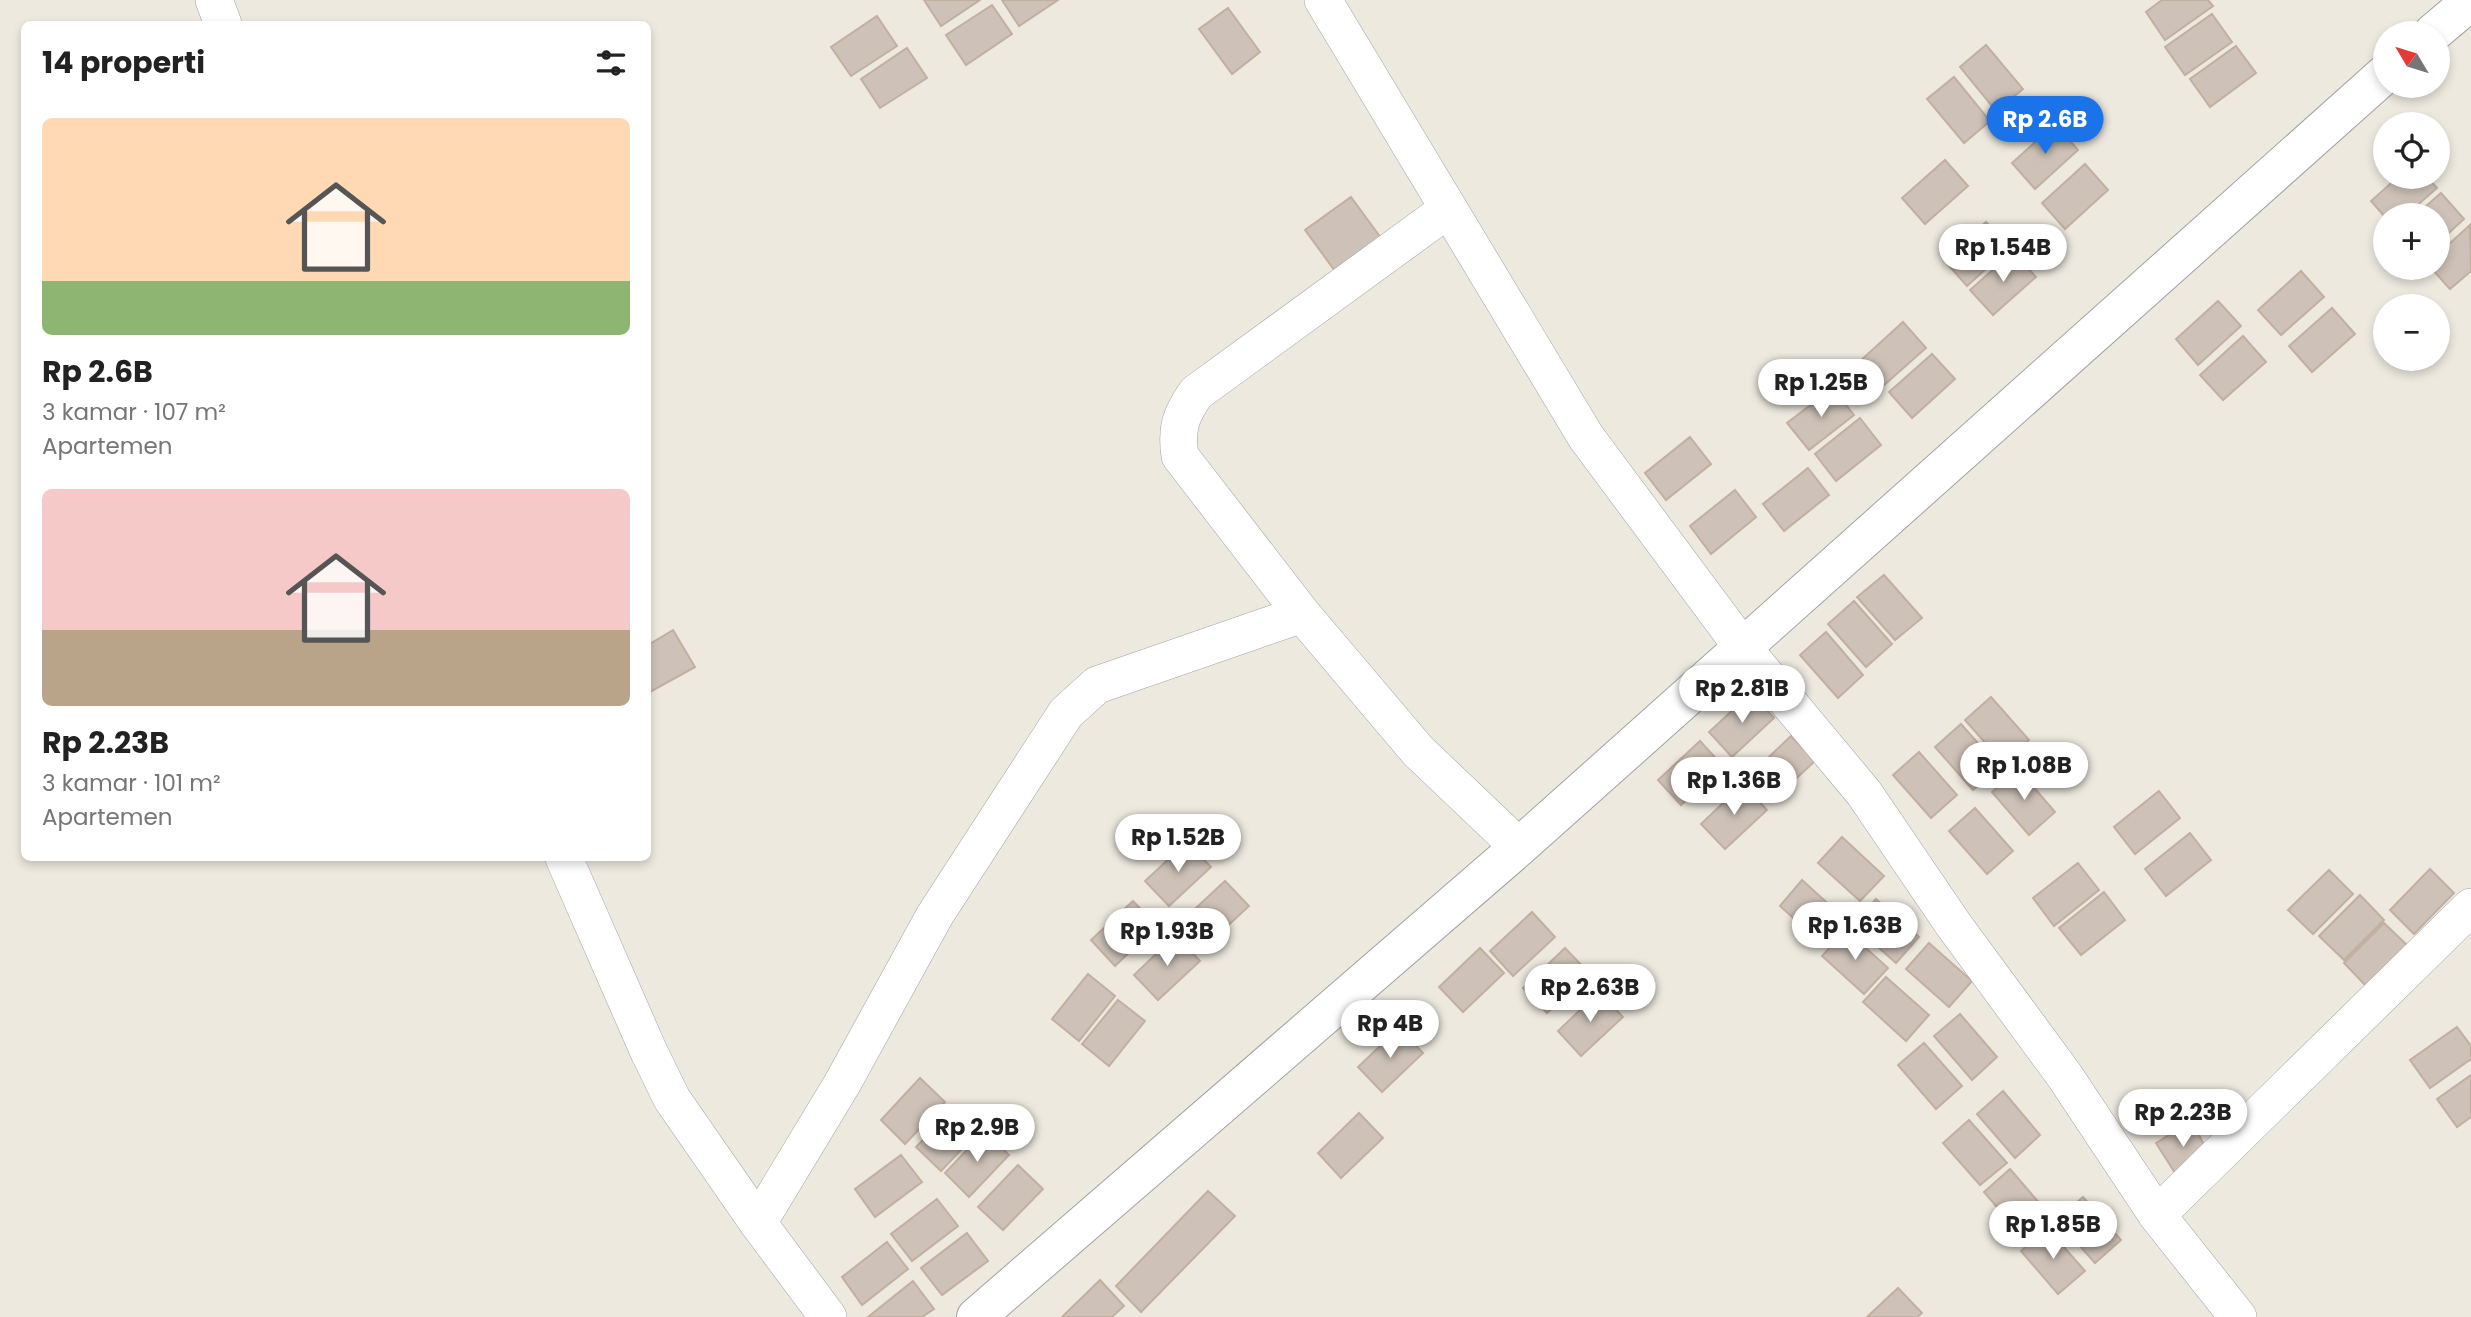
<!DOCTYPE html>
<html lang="id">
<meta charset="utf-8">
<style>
:root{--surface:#fff;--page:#f2f2f2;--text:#222;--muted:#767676;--accent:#1a73e8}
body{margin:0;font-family:Poppins,sans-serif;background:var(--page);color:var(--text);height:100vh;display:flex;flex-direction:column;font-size:26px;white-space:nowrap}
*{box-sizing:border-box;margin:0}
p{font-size:23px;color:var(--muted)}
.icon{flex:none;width:38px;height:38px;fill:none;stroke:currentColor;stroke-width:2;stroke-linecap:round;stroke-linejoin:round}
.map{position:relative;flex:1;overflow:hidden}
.panel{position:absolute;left:21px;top:21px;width:630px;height:840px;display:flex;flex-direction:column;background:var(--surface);border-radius:10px;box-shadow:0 4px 10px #0003}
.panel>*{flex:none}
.needle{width:46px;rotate:308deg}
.tools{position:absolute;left:2373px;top:21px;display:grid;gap:14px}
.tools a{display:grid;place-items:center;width:77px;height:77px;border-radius:50%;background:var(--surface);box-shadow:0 4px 10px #0003;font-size:35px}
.price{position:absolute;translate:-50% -60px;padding:0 16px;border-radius:24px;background:#fff;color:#222;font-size:23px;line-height:46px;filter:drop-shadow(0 2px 4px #0008)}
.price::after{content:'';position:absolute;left:50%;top:42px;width:21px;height:16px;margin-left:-10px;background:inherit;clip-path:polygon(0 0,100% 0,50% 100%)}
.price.active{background:var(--accent);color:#fff}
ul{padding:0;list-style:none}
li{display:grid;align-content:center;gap:14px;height:371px;padding:0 21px}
li span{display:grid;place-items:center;height:217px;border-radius:10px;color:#555}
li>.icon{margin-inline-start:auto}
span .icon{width:126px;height:126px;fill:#fffc;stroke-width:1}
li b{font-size:30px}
h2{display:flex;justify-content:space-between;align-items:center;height:84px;padding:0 21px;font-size:30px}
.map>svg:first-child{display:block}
.building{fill:#cec2b8;stroke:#c1afa0;stroke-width:2}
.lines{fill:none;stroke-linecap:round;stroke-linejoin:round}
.minor-casing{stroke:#a2a2a2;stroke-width:38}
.tertiary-casing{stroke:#a2a2a2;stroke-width:40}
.minor{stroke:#fff;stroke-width:37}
.tertiary{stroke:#fff;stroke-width:38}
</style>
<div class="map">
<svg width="2471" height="1317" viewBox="0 0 2471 1317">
<rect width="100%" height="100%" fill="#eee9df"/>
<path class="building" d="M 924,0 L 980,0 L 941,26 Z
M 1002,0 L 1058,0 L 1019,26 Z
M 2162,0 L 2208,0 L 2213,6 L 2165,40 L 2146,12 Z
M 992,5 L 1012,34 L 966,65 L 946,35 Z
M 1228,8 L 1260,52 L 1232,74 L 1199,29 Z
M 2212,14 L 2232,42 L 2185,75 L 2165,47 Z
M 877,16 L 897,46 L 851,76 L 831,47 Z
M 1986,45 L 2023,89 L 1996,111 L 1960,67 Z
M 2236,46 L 2256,73 L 2210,107 L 2190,79 Z
M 907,48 L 927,78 L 880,108 L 861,79 Z
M 1954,77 L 1990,121 L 1964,143 L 1927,99 Z
M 2055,124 L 2078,150 L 2035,189 L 2012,163 Z
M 1945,160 L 1968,186 L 1925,224 L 1902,198 Z
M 2085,164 L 2108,190 L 2065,229 L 2042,203 Z
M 2398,177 L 2427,177 L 2437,188 L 2406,215 L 2385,217 L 2371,201 Z
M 2441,193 L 2464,219 L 2438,243 L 2438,215 L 2416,215 Z
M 1351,197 L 1381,238 L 1335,271 L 1305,230 Z
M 1986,222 L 2010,247 L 1967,286 L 1944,260 Z
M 2470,225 L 2471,271 L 2450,289 L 2431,268 L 2438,268 L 2438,254 Z
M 2013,252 L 2036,277 L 1993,315 L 1970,290 Z
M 2301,271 L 2324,297 L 2281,335 L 2258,310 Z
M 2218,301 L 2241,326 L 2198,365 L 2176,339 Z
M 2332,308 L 2355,334 L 2312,372 L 2289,346 Z
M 1903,322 L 1926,348 L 1883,386 L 1860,361 Z
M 2243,336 L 2266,362 L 2223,400 L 2200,375 Z
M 1932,354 L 1955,379 L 1912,418 L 1889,392 Z
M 1833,388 L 1854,415 L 1809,450 L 1787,423 Z
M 1860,418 L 1881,445 L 1836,481 L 1815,454 Z
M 1690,437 L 1711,464 L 1666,500 L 1645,473 Z
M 1808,468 L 1829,495 L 1784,531 L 1763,504 Z
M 1735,490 L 1756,517 L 1711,554 L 1690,526 Z
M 1884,575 L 1922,618 L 1895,640 L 1857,597 Z
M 1854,601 L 1892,644 L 1866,667 L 1828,624 Z
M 673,630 L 695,667 L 648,693 L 648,645 Z
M 1826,632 L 1863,675 L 1838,698 L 1800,655 Z
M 1751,693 L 1774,718 L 1732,757 L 1709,732 Z
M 1991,697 L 2029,740 L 2003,763 L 1965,720 Z
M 1961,724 L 1999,767 L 1973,790 L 1935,747 Z
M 1791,736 L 1815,761 L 1772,801 L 1749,776 Z
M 1700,741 L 1723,766 L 1681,805 L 1658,780 Z
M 1919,752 L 1957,795 L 1931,818 L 1893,775 Z
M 2018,769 L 2055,812 L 2029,835 L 1992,792 Z
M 1743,784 L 1767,810 L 1725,849 L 1701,824 Z
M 2159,791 L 2180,818 L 2135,854 L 2114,827 Z
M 1975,808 L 2013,851 L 1987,874 L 1949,831 Z
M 2190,833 L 2211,860 L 2166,896 L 2145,869 Z
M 1842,837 L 1884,876 L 1860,901 L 1818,863 Z
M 1187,842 L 1211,867 L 1169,906 L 1145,881 Z
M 2078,863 L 2099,890 L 2054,926 L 2033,898 Z
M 2430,869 L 2454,893 L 2414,934 L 2390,910 Z
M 2329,870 L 2353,894 L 2313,934 L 2288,910 Z
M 1802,880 L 1845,919 L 1822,944 L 1780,906 Z
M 1225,881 L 1249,906 L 1207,945 L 1183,920 Z
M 2104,892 L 2125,920 L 2081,955 L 2059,928 Z
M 2360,895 L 2384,920 L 2344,960 L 2319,936 Z
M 1876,899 L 1919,937 L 1896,963 L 1853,925 Z
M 1133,901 L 1157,926 L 1115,966 L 1091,940 Z
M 1532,912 L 1555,937 L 1513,976 L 1490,951 Z
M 2384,923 L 2409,947 L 2368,988 L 2344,963 Z
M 1846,930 L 1888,968 L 1864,994 L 1822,956 Z
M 1176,935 L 1200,961 L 1158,1000 L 1134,975 Z
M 1929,943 L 1972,981 L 1949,1007 L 1906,969 Z
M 1480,948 L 1504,973 L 1463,1012 L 1439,987 Z
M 1565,948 L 1589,973 L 1547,1013 L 1523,988 Z
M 1088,974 L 1115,996 L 1079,1041 L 1052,1019 Z
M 1886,977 L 1929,1015 L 1906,1041 L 1863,1002 Z
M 1599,992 L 1623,1017 L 1581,1056 L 1558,1031 Z
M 1118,1000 L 1145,1021 L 1109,1066 L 1082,1044 Z
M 1960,1014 L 1997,1057 L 1972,1080 L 1934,1036 Z
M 2457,1027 L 2471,1046 L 2471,1059 L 2430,1088 L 2410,1060 Z
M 1399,1028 L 1423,1053 L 1382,1092 L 1358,1067 Z
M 1924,1043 L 1962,1086 L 1936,1109 L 1898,1065 Z
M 2471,1075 L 2471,1117 L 2457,1127 L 2437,1099 Z
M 920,1078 L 945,1102 L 905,1144 L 881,1120 Z
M 2003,1091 L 2040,1135 L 2015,1158 L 1977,1114 Z
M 956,1106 L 980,1130 L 941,1171 L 916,1147 Z
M 1359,1113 L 1383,1138 L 1341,1178 L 1318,1153 Z
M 1969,1120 L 2007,1163 L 1980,1185 L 1943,1143 Z
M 2192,1121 L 2209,1155 L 2177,1176 L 2156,1143 Z
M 985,1131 L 1009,1155 L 969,1197 L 945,1173 Z
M 901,1155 L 922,1182 L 875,1217 L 855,1189 Z
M 1018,1165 L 1043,1189 L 1003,1230 L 978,1207 Z
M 2010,1169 L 2047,1212 L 2021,1235 L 1984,1192 Z
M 1208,1191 L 1235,1216 L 1141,1312 L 1116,1286 Z
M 2083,1197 L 2121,1240 L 2095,1263 L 2057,1220 Z
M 937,1199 L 958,1226 L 912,1261 L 891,1234 Z
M 2047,1228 L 2085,1271 L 2058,1294 L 2021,1251 Z
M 967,1233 L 988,1261 L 942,1295 L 921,1268 Z
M 887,1242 L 908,1269 L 862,1305 L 842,1277 Z
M 1100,1280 L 1124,1306 L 1112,1317 L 1062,1317 Z
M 913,1281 L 934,1309 L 922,1317 L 868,1317 Z
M 1898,1288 L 1922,1313 L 1917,1317 L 1867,1317 Z"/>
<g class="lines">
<defs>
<path id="minor" d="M 214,0 L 223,24
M 1323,0 L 1586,437 L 1743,648 L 1864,793 L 1953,924 L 2064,1075 L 2157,1215 L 2238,1317
M 1447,210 L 1196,393 C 1180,416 1176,429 1180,456 L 1302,614 L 1418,751 L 1519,847
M 564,858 L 649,1052 L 672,1099 L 758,1223 L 828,1317
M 2157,1215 L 2471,907
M 758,1223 L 842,1084 L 935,915 L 1066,713 L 1097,685 L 1302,614"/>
<path id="tertiary" d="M 2433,33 L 2471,1
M 976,1317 L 1519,847 L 2385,74"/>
</defs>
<use href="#minor" class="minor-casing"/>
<use href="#tertiary" class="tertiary-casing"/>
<use href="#minor" class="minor"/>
<use href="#tertiary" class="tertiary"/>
</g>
</svg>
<div class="tools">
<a><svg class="needle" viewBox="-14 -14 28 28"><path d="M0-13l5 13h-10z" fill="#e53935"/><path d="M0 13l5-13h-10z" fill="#767676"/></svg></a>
<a><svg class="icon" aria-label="locate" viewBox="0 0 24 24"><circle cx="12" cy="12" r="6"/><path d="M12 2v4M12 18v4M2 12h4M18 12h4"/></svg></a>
<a>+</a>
<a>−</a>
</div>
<b class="price active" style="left:2045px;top:156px">Rp 2.6B</b>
<b class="price" style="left:2003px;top:284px">Rp 1.54B</b>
<b class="price" style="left:1821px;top:419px">Rp 1.25B</b>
<b class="price" style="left:1742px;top:725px">Rp 2.81B</b>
<b class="price" style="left:2024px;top:802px">Rp 1.08B</b>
<b class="price" style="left:1734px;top:817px">Rp 1.36B</b>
<b class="price" style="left:1178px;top:874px">Rp 1.52B</b>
<b class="price" style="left:1855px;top:962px">Rp 1.63B</b>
<b class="price" style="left:1167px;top:968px">Rp 1.93B</b>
<b class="price" style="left:1590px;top:1024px">Rp 2.63B</b>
<b class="price" style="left:1390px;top:1060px">Rp 4B</b>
<b class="price" style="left:2183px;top:1149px">Rp 2.23B</b>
<b class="price" style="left:977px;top:1164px">Rp 2.9B</b>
<b class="price" style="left:2053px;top:1261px">Rp 1.85B</b>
<section class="panel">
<h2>14 properti<svg class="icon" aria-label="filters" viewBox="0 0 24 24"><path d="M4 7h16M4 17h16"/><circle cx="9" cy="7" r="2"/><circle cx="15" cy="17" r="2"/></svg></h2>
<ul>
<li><span style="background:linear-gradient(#ffd9b3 75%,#8fb573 0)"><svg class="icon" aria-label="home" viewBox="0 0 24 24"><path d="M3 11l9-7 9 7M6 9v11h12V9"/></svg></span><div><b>Rp 2.6B</b><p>3 kamar · 107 m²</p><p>Apartemen</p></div></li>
<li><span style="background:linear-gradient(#f6c9c9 65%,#b9a48a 0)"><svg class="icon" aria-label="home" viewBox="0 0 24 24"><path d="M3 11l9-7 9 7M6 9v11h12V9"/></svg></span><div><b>Rp 2.23B</b><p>3 kamar · 101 m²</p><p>Apartemen</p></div></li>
</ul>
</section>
</div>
